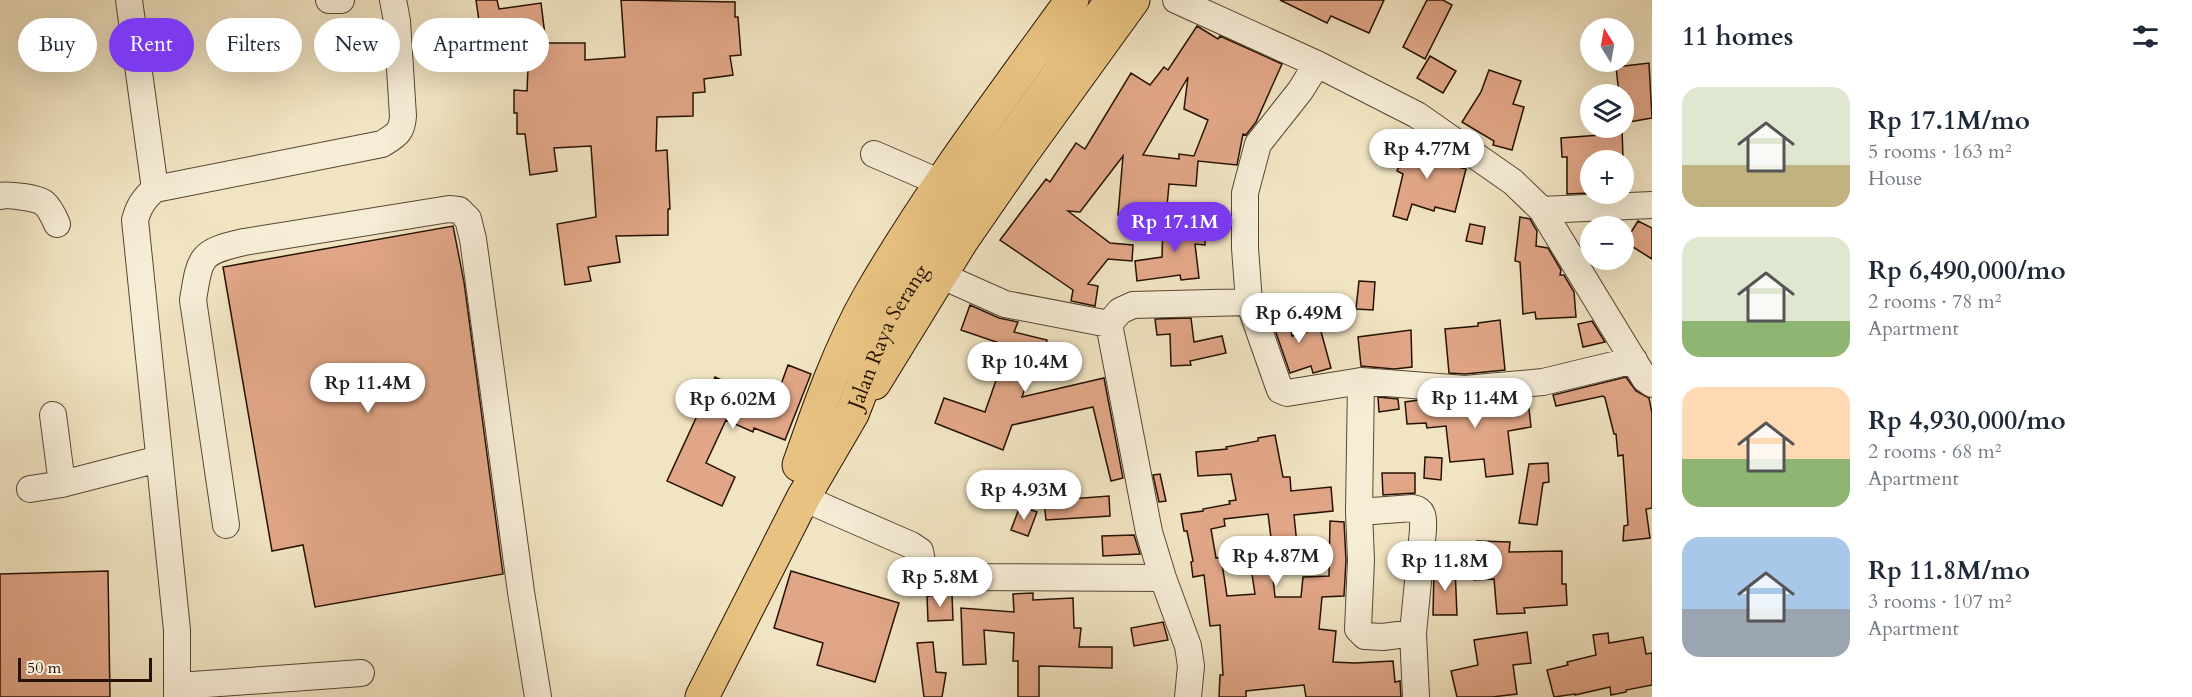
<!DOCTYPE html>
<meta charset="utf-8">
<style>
:root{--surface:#fff;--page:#f2f2f3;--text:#1f2937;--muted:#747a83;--accent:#7c3aed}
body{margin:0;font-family:Cardo,serif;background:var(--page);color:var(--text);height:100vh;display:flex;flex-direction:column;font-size:22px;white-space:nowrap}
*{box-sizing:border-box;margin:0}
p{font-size:20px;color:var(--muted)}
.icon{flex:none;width:33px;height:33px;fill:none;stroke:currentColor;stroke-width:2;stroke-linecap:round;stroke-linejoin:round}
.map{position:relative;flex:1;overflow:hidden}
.side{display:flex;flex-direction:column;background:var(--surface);width:540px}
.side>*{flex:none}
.hud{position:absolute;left:18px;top:18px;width:570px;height:54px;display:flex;gap:12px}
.needle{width:39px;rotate:349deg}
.buttons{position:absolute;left:1580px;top:18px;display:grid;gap:12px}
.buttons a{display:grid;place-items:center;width:54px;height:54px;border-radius:50%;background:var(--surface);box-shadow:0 6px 24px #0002;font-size:30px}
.scale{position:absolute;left:18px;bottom:15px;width:134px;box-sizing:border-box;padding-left:6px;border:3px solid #261203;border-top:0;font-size:16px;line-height:21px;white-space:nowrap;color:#261203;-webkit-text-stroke:4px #f6edd7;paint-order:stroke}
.price{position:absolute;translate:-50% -51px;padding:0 14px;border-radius:21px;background:#fff;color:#222;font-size:20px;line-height:39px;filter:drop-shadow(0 2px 3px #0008)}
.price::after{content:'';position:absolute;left:50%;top:36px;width:18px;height:14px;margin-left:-9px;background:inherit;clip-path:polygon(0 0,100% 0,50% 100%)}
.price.active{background:var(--accent);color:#fff}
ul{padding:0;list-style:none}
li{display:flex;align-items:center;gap:18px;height:150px;padding:0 30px}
li span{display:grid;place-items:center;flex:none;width:168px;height:120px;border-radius:18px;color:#555}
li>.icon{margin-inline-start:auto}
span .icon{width:72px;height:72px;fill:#fffc;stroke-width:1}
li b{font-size:26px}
h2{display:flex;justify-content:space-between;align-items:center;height:72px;padding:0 30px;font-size:26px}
.tag{padding:0 21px;border-radius:27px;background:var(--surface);box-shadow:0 6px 24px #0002;font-size:21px;line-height:54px}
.tag.active{background:var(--accent);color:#fff}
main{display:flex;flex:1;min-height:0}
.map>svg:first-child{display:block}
.building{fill:#e1a687;stroke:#261203;stroke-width:1.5;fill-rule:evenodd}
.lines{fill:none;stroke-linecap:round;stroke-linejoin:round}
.minor-casing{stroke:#594633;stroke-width:28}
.major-casing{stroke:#261203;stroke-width:35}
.highway-casing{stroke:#261203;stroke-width:35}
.minor{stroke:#f6edd7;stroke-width:26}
.major{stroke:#e8c281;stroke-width:33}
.highway{stroke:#e8c281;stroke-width:33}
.labels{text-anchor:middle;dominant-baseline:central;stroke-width:5;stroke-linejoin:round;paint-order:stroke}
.street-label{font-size:21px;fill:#261203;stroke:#f6edd7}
</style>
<main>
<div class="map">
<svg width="1652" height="697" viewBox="0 0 1652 697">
<rect width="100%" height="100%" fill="#f1e4c2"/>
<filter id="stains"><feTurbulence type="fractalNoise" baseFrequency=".00333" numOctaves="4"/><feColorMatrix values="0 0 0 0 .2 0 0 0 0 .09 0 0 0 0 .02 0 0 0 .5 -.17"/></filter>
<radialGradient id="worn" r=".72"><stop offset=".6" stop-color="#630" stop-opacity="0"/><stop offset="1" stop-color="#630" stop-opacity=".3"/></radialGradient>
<path class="building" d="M 476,0 L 497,0 L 499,9 L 541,3 L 546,43 L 585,43 L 585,60 L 625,57 L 621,0 L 735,2 L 735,17 L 738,17 L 741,55 L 730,56 L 733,75 L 704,79 L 705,92 L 693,93 L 693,116 L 657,117 L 656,151 L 667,150 L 670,209 L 668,209 L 668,235 L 616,236 L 620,262 L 588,267 L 591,281 L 565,285 L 557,224 L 596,217 L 591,146 L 554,148 L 557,171 L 530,175 L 525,134 L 517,134 L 517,113 L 514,113 L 514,90 L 527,91 L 529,44 L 524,45 L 521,25 L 514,26 L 514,23 L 480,28 Z
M 1280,0 L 1384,0 L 1369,33 L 1331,16 L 1327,23 Z
M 1427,0 L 1443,0 L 1452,5 L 1425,59 L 1403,47 Z
M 1197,26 L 1218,39 L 1220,36 L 1282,64 L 1256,122 L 1246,135 L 1243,134 L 1237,165 L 1198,161 L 1196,186 L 1169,184 L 1166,218 L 1118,215 L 1123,156 L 1080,212 L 1068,211 L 1110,243 L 1133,245 L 1132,261 L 1108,259 L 1088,284 L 1098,286 L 1095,306 L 1071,301 L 1073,290 L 1000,240 L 1046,179 L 1050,182 L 1076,143 L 1085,149 L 1131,73 L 1150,85 L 1164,67 L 1168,70 ZM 1188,77 L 1184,109 L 1208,120 L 1194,156 L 1179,154 L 1179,159 L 1143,155 Z
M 1430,56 L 1456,71 L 1443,93 L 1417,78 Z
M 1649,63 L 1652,118 L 1623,123 L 1623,94 L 1619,94 L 1616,67 Z
M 1489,70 L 1521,81 L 1513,104 L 1524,107 L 1512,150 L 1493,145 L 1494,141 L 1462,122 L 1481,92 Z
M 1600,128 L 1622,128 L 1623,160 L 1590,160 L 1590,193 L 1567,194 L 1567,157 L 1562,157 L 1561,138 L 1600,135 Z
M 1414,131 L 1436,146 L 1430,160 L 1466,169 L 1455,212 L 1435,207 L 1434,211 L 1412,204 L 1407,220 L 1393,216 L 1403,174 L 1397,171 Z
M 1520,217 L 1530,219 L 1537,231 L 1536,246 L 1548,248 L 1561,270 L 1560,275 L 1564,275 L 1574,292 L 1576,317 L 1536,319 L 1535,312 L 1523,314 L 1520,262 L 1515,261 Z
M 1638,221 L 1652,228 L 1652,259 L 1625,242 Z
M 1163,222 L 1206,223 L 1205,245 L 1195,244 L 1199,278 L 1181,280 L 1180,275 L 1137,281 L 1135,261 L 1162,257 Z
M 1470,224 L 1485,227 L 1482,244 L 1466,241 Z
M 453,226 L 464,282 L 503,574 L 315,607 L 303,545 L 272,551 L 223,267 Z
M 1359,281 L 1375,282 L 1373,310 L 1356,309 Z
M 1284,303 L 1292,336 L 1320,328 L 1331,368 L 1313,373 L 1311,366 L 1290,373 L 1267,307 Z
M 970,305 L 999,318 L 1018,322 L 1014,332 L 1047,340 L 1041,364 L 1034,362 L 1022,397 L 1104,378 L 1123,478 L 1111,481 L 1093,407 L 1012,425 L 1003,450 L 935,423 L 944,398 L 985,412 L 1008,346 L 961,330 Z
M 1191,318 L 1194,342 L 1222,336 L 1226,353 L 1190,361 L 1191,365 L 1171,366 L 1170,334 L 1157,335 L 1155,319 Z
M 1500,320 L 1505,370 L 1465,374 L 1449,373 L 1445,329 L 1478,326 L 1478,323 Z
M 1592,321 L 1605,342 L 1583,347 L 1578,324 Z
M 1411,330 L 1412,367 L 1394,369 L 1361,366 L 1358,337 Z
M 788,365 L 811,374 L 785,440 L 754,428 L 753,432 L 726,420 L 706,463 L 735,477 L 722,506 L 667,481 L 715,377 L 774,404 Z
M 1626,377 L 1636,391 L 1649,398 L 1652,413 L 1652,508 L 1646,509 L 1650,538 L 1623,541 L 1624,526 L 1628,525 L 1623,455 L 1618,456 L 1616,434 L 1614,434 L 1605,398 L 1603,396 L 1556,406 L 1553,395 Z
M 1378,397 L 1398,399 L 1399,409 L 1379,412 Z
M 1419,400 L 1464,404 L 1497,401 L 1497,404 L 1528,400 L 1531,427 L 1508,431 L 1513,474 L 1486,477 L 1484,459 L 1450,462 L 1446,426 L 1427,428 L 1426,423 L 1407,424 L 1405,402 Z
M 1275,435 L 1283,477 L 1290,477 L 1291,491 L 1331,487 L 1333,511 L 1294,515 L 1299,564 L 1275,569 L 1268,514 L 1224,519 L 1225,526 L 1211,529 L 1216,558 L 1221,557 L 1227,596 L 1255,594 L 1250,561 L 1271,559 L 1275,597 L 1301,597 L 1303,577 L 1329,576 L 1330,521 L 1344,522 L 1346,560 L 1344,596 L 1322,597 L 1319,629 L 1336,631 L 1333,662 L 1355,663 L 1393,661 L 1395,682 L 1400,681 L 1401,697 L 1306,697 L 1304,685 L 1246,691 L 1246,697 L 1219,697 L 1220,675 L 1223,675 L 1220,625 L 1210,626 L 1204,575 L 1193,577 L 1191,562 L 1193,561 L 1187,531 L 1184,531 L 1181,514 L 1203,511 L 1203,509 L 1230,504 L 1229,501 L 1236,500 L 1231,474 L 1198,476 L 1196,452 L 1227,449 L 1226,447 L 1258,441 L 1258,438 Z
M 1425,457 L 1442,458 L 1441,480 L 1424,478 Z
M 1548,463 L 1549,482 L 1543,483 L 1537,525 L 1519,523 L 1529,464 Z
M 1382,473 L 1415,473 L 1415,493 L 1383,495 Z
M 1160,474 L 1166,501 L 1159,502 L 1153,475 Z
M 1109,496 L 1110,516 L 1046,520 L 1044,501 Z
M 1020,506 L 1037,512 L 1028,536 L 1011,530 Z
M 1134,535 L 1140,554 L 1103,556 L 1102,536 Z
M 1477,541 L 1510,542 L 1509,552 L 1562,551 L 1562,584 L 1566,584 L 1567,605 L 1524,608 L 1525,613 L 1497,614 L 1494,579 L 1474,580 L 1473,562 L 1476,562 Z
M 1455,568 L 1457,615 L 1433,615 L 1434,569 Z
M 108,571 L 110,697 L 0,697 L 0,574 Z
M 791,571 L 899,603 L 875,682 L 817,665 L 823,643 L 774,628 Z
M 1033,593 L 1033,600 L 1073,598 L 1074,628 L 1081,628 L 1079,647 L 1112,647 L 1112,668 L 1039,666 L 1039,697 L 1018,697 L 1018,661 L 1013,661 L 1014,633 L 984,630 L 986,664 L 963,665 L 961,608 L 1014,612 L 1013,594 Z
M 952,595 L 953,620 L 928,621 L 927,596 Z
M 1163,622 L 1168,640 L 1134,646 L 1131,628 Z
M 1527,632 L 1531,663 L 1513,665 L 1517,694 L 1492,697 L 1457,697 L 1451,671 L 1478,665 L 1474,640 Z
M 1608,633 L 1609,643 L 1643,637 L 1646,654 L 1652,653 L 1652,685 L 1626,690 L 1626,692 L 1611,695 L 1610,687 L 1575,695 L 1575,694 L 1554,697 L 1547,670 L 1568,665 L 1567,662 L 1596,655 L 1593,635 Z
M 933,642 L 936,672 L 946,673 L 942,697 L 924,697 L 917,643 Z"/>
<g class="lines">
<defs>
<path id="minor" d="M 129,0 L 155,189
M 329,0 L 341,0
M 1176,0 L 1317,64 L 1417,115 L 1513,182 L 1542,210 L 1645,379 L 1652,384
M 874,154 L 941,183
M 0,196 C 7,194 39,198 44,203 C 50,208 54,217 57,224
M 1542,210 L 1652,205
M 940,275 L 1005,304 L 1109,324
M 1249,302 L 1280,390 L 1287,393 L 1361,381 L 1465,389 L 1543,382 L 1634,360
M 1361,381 L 1359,512 L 1361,560 L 1358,629 L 1365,636 L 1383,637 L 1413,633
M 53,415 L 62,484 L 159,459
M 30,489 L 62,484
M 803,498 L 911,545 L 920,551 L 924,572 L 942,577 L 1163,578
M 1359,512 L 1413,508 C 1425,510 1423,520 1423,530 L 1413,633 L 1416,697
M 226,525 L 193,300 C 200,256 200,252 244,242 L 449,209 L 459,210 L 468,219 L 473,239 L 521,592 L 538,697
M 178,686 L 361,673
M 177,697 L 177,630 L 135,220 C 139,206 144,198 155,189 L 382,144 C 396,135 402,133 403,116 L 397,21 L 393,0
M 1188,697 L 1191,666 L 1188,646 L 1163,578 L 1149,532 L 1109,324 L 1120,311 L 1133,305 L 1249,302 L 1245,248 L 1245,193 L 1258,144 L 1300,91 L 1317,64"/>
<path id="major" d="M 874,383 L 962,240 L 1018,159 L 1133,0
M 799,465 C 819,408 839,350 869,297 C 929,193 1002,97 1072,0"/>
<g id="highway">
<path id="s1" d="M 702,697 L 803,498 L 852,414 L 888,322 L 944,233 L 1112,0"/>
</g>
</defs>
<use href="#minor" class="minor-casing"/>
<use href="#major" class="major-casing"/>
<use href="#highway" class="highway-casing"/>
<use href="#minor" class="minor"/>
<use href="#major" class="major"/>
<use href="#highway" class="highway"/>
</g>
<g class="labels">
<g class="street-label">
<text stroke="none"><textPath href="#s1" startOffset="406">Jalan Raya Serang</textPath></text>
</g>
</g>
<rect width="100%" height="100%" filter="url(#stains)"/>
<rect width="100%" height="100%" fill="url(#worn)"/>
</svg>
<div class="buttons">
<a><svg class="needle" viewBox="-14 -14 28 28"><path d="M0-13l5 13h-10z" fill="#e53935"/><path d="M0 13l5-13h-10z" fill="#747a83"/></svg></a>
<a><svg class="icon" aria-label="layers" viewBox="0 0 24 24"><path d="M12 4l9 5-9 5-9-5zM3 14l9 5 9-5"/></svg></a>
<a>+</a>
<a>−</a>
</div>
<div class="scale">50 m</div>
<b class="price" style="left:1427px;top:180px">Rp 4.77M</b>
<b class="price active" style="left:1175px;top:253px">Rp 17.1M</b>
<b class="price" style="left:1299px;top:344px">Rp 6.49M</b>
<b class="price" style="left:1025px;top:393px">Rp 10.4M</b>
<b class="price" style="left:368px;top:414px">Rp 11.4M</b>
<b class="price" style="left:1475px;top:429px">Rp 11.4M</b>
<b class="price" style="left:733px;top:430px">Rp 6.02M</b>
<b class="price" style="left:1024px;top:521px">Rp 4.93M</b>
<b class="price" style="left:1276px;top:587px">Rp 4.87M</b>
<b class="price" style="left:1445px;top:592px">Rp 11.8M</b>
<b class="price" style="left:940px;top:608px">Rp 5.8M</b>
<div class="hud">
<a class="tag">Buy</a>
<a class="tag active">Rent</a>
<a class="tag">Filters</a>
<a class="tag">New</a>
<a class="tag">Apartment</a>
</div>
</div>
<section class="side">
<h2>11 homes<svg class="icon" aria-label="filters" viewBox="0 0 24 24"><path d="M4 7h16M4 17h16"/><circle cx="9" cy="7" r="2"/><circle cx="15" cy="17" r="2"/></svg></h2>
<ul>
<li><span style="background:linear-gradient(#dfe7d0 65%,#c2b280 0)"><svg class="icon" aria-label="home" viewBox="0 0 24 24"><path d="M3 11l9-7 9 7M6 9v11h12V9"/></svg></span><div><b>Rp 17.1M/mo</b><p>5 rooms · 163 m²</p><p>House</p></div></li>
<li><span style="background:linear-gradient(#dfe7d0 70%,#8fb573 0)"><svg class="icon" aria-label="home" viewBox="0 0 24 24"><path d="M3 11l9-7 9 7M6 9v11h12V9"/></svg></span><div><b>Rp 6,490,000/mo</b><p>2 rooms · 78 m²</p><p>Apartment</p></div></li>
<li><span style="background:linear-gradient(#ffd9b3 60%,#8fb573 0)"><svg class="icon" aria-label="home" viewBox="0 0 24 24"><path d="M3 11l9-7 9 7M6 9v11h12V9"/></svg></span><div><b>Rp 4,930,000/mo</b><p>2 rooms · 68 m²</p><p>Apartment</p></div></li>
<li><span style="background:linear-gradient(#a9c7e8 60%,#9aa5b1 0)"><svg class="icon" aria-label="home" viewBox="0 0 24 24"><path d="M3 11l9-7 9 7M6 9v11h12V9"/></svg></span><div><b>Rp 11.8M/mo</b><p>3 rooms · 107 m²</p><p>Apartment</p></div></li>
</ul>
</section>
</main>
